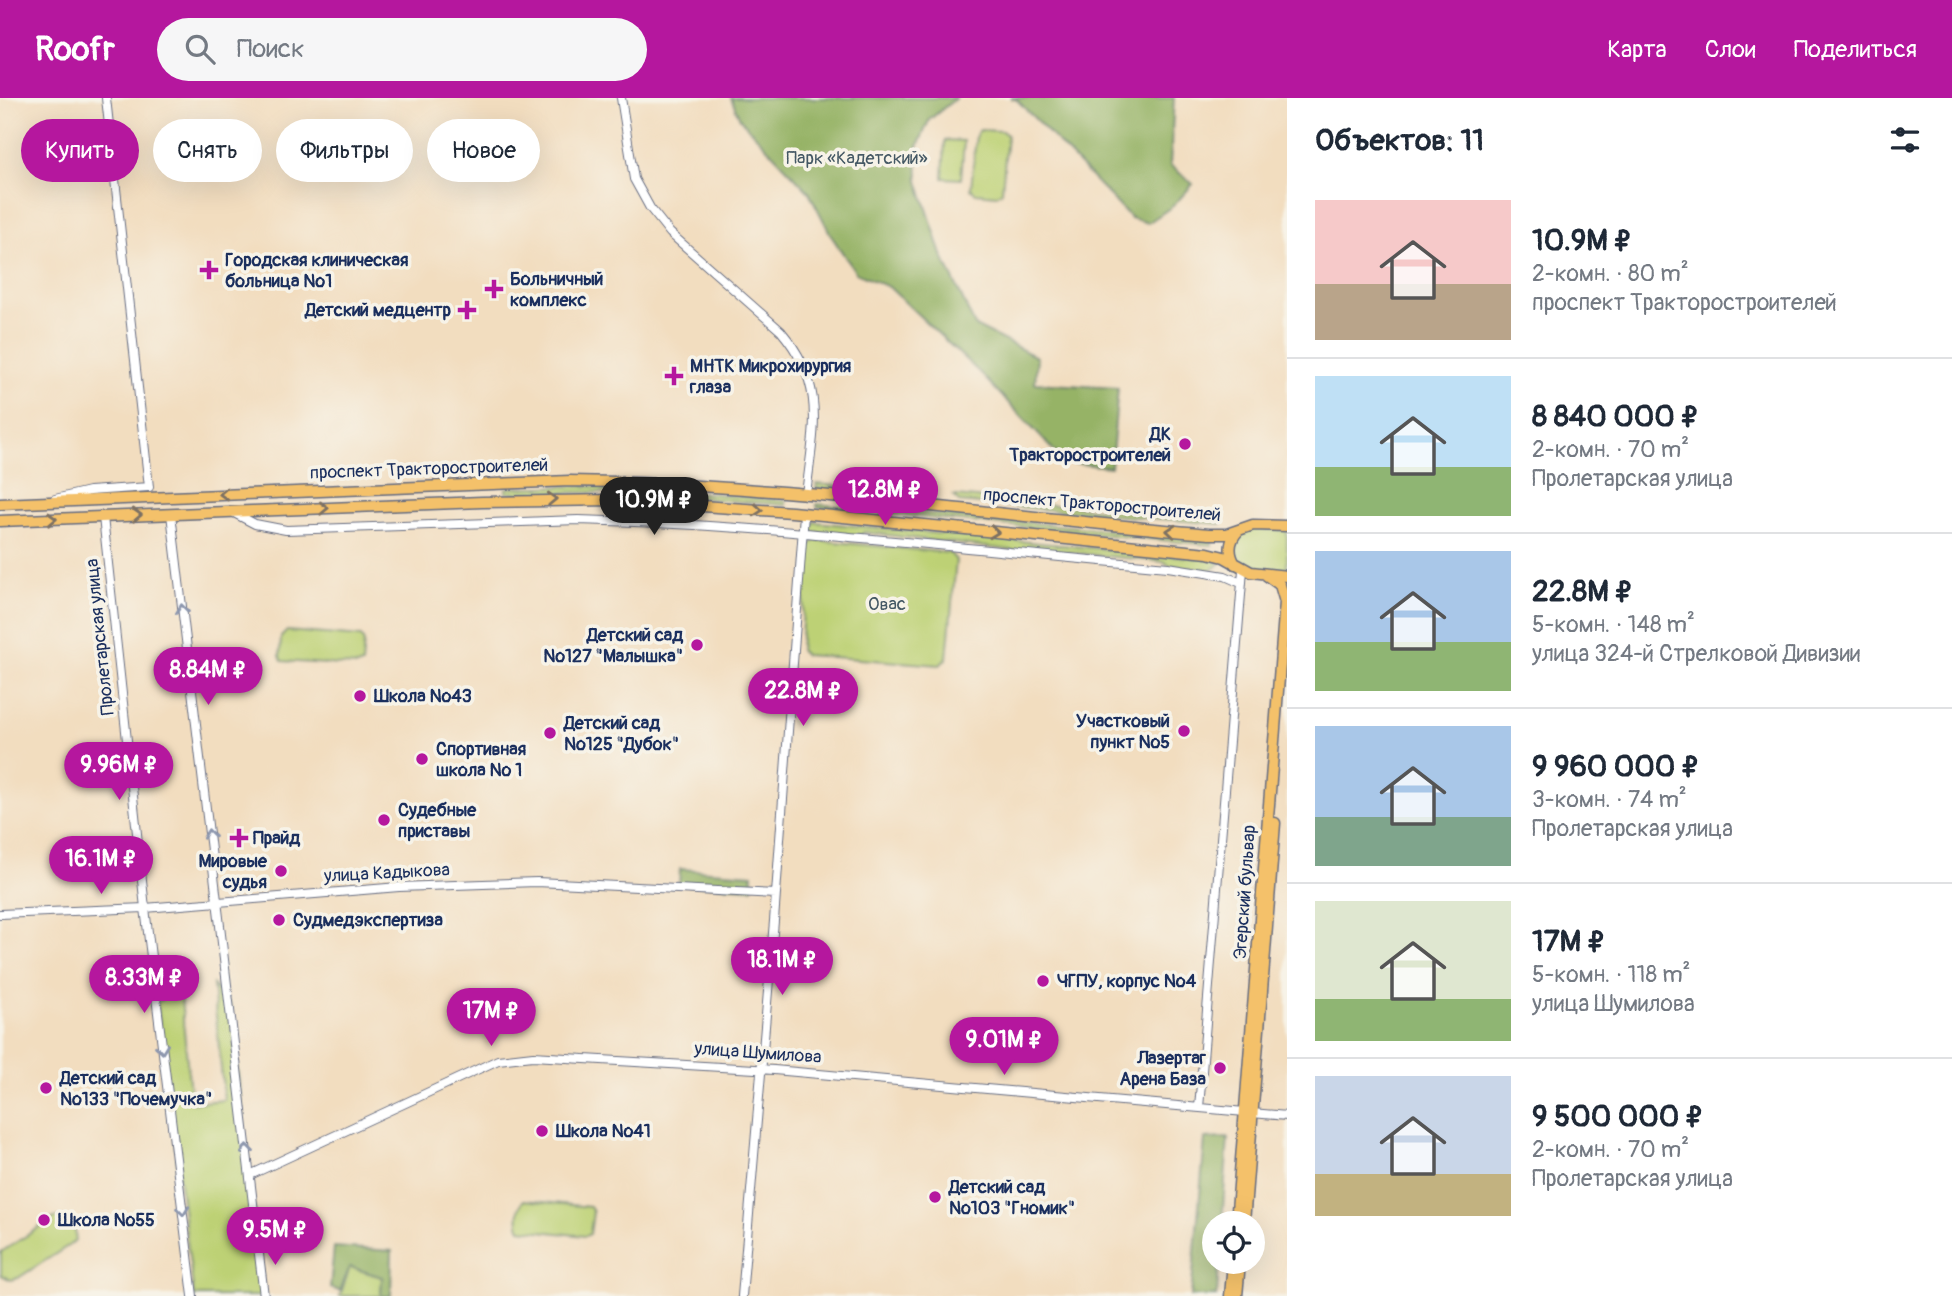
<!DOCTYPE html>
<html lang="ru">
<meta charset="utf-8">
<style>
:root{--surface:#fff;--page:#f6f6f7;--text:#1f2937;--muted:#747a83;--line:#e0e1e3;--accent:#b5179e}
body{margin:0;font-family:Pangolin,sans-serif;background:var(--page);color:var(--text);height:100vh;display:flex;flex-direction:column;font-size:26px;white-space:nowrap}
*{box-sizing:border-box;margin:0}
p{font-size:23px;color:var(--muted)}
.icon{flex:none;width:38px;height:38px;fill:none;stroke:currentColor;stroke-width:2;stroke-linecap:round;stroke-linejoin:round}
.map{position:relative;flex:1;overflow:hidden}
.sheet{display:flex;flex-direction:column;background:var(--surface);width:665px}
.sheet>*{flex:none}
.top-card{position:absolute;left:21px;top:21px;width:665px;height:63px;display:flex;gap:14px}
.tools{position:absolute;left:1202px;top:1113px;display:grid;gap:14px}
.tools a{display:grid;place-items:center;width:63px;height:63px;border-radius:50%;background:var(--surface);box-shadow:0 7px 28px #0002;font-size:35px}
.price{position:absolute;translate:-50% -60px;padding:0 16px;border-radius:24px;background:var(--accent);color:#fff;font-size:23px;line-height:46px;filter:drop-shadow(0 2px 4px #0008)}
.price::after{content:'';position:absolute;left:50%;top:42px;width:21px;height:16px;margin-left:-10px;background:inherit;clip-path:polygon(0 0,100% 0,50% 100%)}
.price.on{background:#222;color:#fff}
ul{padding:0;list-style:none}
li{display:flex;align-items:center;gap:21px;height:175px;padding:0 28px}
li+li{border-top:2px solid var(--line)}
li span{display:grid;place-items:center;flex:none;width:196px;height:140px;border-radius:0px;color:#555}
li>.icon{margin-inline-start:auto}
span .icon{width:84px;height:84px;fill:#fffc;stroke-width:1}
li b{font-size:30px}
h2{display:flex;justify-content:space-between;align-items:center;height:84px;padding:0 28px;font-size:30px}
.pill{padding:0 24px;border-radius:32px;background:var(--surface);box-shadow:0 7px 28px #0002;font-size:24px;line-height:63px}
.pill.on{background:var(--accent);color:#fff}
header{display:flex;align-items:center;gap:42px;box-sizing:border-box;height:98px;padding:0 35px;background:var(--accent);color:#fff}
header strong{font-size:33px}
nav{display:flex;gap:38px;margin-inline-start:auto;font-size:24px}
.search{width:490px;height:63px;background:var(--page);display:flex;align-items:center;gap:18px;box-sizing:border-box;padding:0 24px;border-radius:38px;color:var(--muted);font-size:26px}
main{display:flex;flex:1;min-height:0}
.map>svg:first-child{display:block}
.green{fill:#bdd174;stroke:#6c8069;stroke-width:2}
.forest{fill:#96b366;stroke:#587162;stroke-width:2}
.lines{fill:none;stroke-linecap:round;stroke-linejoin:round}
.minor-casing{stroke:#666c80;stroke-width:10}
.major-casing{stroke:#666c80;stroke-width:13}
.minor{stroke:#fff;stroke-width:8}
.major{stroke:#f4c16a;stroke-width:10}
.oneway{stroke:#7d7163}
.oneway2{stroke:#8d97ae}
.poi-dot{fill:#b5179e;stroke:#f7f3e8;stroke-width:2.5}
.labels{text-anchor:middle;dominant-baseline:central;stroke-width:7;stroke-linejoin:round;paint-order:stroke}
.park-label{font-size:18px;fill:#445864;stroke:#f7f3e8}
.poi-label{font-size:18px;font-weight:bold;fill:#1b2f5e;stroke:#f7f3e8;text-anchor:start}
.street-label{font-size:18px;fill:#1b2f5e;stroke:#f7f3e8}
</style>
<header>
<strong>Roofr</strong>
<div class="search"><svg class="icon" aria-label="search" viewBox="0 0 24 24"><circle cx="10" cy="10" r="6"/><path d="M15 15l6 6"/></svg>Поиск</div>
<nav><a>Карта</a><a>Слои</a><a>Поделиться</a></nav>
</header>
<main>
<div class="map">
<svg width="1287" height="1198" viewBox="0 0 1287 1198">
<rect width="100%" height="100%" fill="#f7f3e8"/>
<filter id="ink" filterUnits="userSpaceOnUse"><feTurbulence type="fractalNoise" baseFrequency=".0143" numOctaves="2"/><feDisplacementMap in="SourceGraphic" scale="14" xChannelSelector="R" yChannelSelector="G"/><feConvolveMatrix kernelMatrix="1 2 1 2 8 2 1 2 1" color-interpolation-filters="sRGB"/></filter>
<filter id="wash" filterUnits="userSpaceOnUse"><feTurbulence type="fractalNoise" baseFrequency=".00686" numOctaves="4" result="noise"/><feDisplacementMap in="SourceGraphic" scale="28" xChannelSelector="R" yChannelSelector="G"/><feGaussianBlur stdDeviation="1.57" result="paint"/><feColorMatrix in="noise" values="0 0 0 0 0 0 0 0 0 0 0 0 0 0 0 0 0 1.4 0 .05"/><feComposite in="paint" operator="in"/></filter>
<g filter="url(#wash)">
<rect width="100%" height="100%" fill="#f2ddbf"/>
<path class="green" d="M 980,32 L 1002,33 L 1007,37 L 1002,93 L 997,97 L 976,95 L 971,91 L 976,37 Z
M 945,42 L 964,43 L 961,81 L 943,80 Z
M 817,386 L 932,396 L 928,402 L 816,391 Z
M 581,388 L 684,393 L 786,403 L 786,407 L 627,394 L 506,395 L 506,390 Z
M 954,398 L 1219,422 L 1221,426 L 959,404 Z
M 817,406 L 1212,441 L 1212,447 L 817,409 Z
M 814,424 L 1210,461 L 1221,465 L 1211,472 L 1168,467 L 1165,464 L 1028,450 L 1025,454 L 864,434 L 860,438 L 813,434 L 810,431 Z
M 1248,431 L 1287,432 L 1287,473 C 1269,472 1231,475 1235,447 C 1236,439 1241,435 1248,431 Z
M 815,442 L 950,455 L 956,462 L 947,560 L 940,567 L 805,557 L 800,552 L 808,449 Z
M 287,533 L 361,539 L 364,544 L 362,566 L 357,568 L 282,563 L 280,558 L 281,539 Z
M 213,887 L 230,907 L 264,1198 L 194,1198 L 157,904 C 166,901 170,892 180,890 L 191,1005 L 224,1002 Z
M 524,1102 L 590,1109 L 593,1114 L 590,1136 L 585,1138 L 521,1131 C 517,1124 518,1108 524,1102 Z
M 61,1119 C 72,1122 77,1130 75,1142 L 71,1146 L 18,1180 L 11,1182 L 1,1177 L 1,1154 L 54,1120 Z
M 350,1169 L 382,1179 L 381,1198 L 340,1198 Z"/>
<path class="forest" d="M 731,0 L 956,0 L 929,22 L 917,51 L 918,83 L 942,157 L 975,228 L 1037,259 L 1035,285 L 1118,290 L 1111,369 L 1059,364 L 1059,358 L 982,277 L 889,189 L 856,175 L 832,139 L 809,94 L 740,21 Z
M 1011,0 L 1174,0 L 1170,67 L 1193,86 L 1174,107 L 1148,125 L 1131,120 L 1017,2 Z
M 680,771 L 753,776 L 752,790 L 679,786 Z
M 1228,1040 L 1222,1125 L 1214,1125 L 1214,1164 L 1219,1164 L 1217,1198 L 1191,1198 L 1205,1041 Z
M 334,1149 L 392,1153 L 391,1198 L 381,1198 L 382,1179 L 350,1169 L 340,1193 L 330,1190 Z"/>
</g>
<g filter="url(#ink)">
<g class="lines">
<defs>
<path id="minor" d="M 106,0 L 149,389
M 621,0 L 634,81 L 650,110 L 670,135 L 781,233 C 828,289 813,331 806,397
M 55,401 L 89,393 L 149,389
M 234,415 L 255,426 L 286,432 L 578,422 C 775,427 972,452 1168,469 L 1225,478 L 1241,485
M 171,416 L 264,1198
M 103,419 L 145,810 L 193,1198
M 0,816 L 145,810 L 399,789 L 537,784 L 776,796
M 1199,1010 L 1243,472
M 1252,1015 L 1287,1018
M 250,1077 L 498,962 L 533,958 L 774,972 L 1245,1014
M 742,1198 L 774,823 L 804,416"/>
<path id="major" d="M 0,406 L 570,383 C 784,386 997,418 1209,436 L 1227,436 L 1253,427 L 1287,428
M 0,423 L 482,404 L 613,402 L 792,414 L 1208,455 L 1224,459 L 1251,474 L 1287,478
M 1235,466 C 1228,454 1229,442 1239,432
M 1236,1125 L 1285,504 L 1280,487 L 1266,477
M 1244,1125 L 1275,725
M 1230,1198 L 1233,1164
M 1237,1198 L 1240,1164"/>
</defs>
<use href="#minor" class="minor-casing"/>
<use href="#major" class="major-casing"/>
<use href="#minor" class="minor"/>
<use href="#major" class="major"/>
</g>
<defs><path id="oneway-chevron" d="M-2-3.5L2.5 0L-2 3.5" fill="none" stroke-width="1.6" stroke-linecap="round" stroke-linejoin="round" transform="scale(1.75)"/></defs>
<g class="oneway">
<use href="#oneway-chevron" transform="translate(224 396) rotate(178)"/>
<use href="#oneway-chevron" transform="translate(552 401) rotate(-2)"/>
<use href="#oneway-chevron" transform="translate(324 410) rotate(-2)"/>
<use href="#oneway-chevron" transform="translate(758 412) rotate(4)"/>
<use href="#oneway-chevron" transform="translate(137 417) rotate(-2)"/>
<use href="#oneway-chevron" transform="translate(52 421) rotate(-2)"/>
<use href="#oneway-chevron" transform="translate(1171 433) rotate(-175)"/>
<use href="#oneway-chevron" transform="translate(994 434) rotate(6)"/>
</g>
<g class="oneway2">
<use href="#oneway-chevron" transform="translate(182 511) rotate(-97)"/>
<use href="#oneway-chevron" transform="translate(209 736) rotate(-97)"/>
<use href="#oneway-chevron" transform="translate(162 951) rotate(83)"/>
<use href="#oneway-chevron" transform="translate(247 1051) rotate(-97)"/>
<use href="#oneway-chevron" transform="translate(183 1113) rotate(83)"/>
</g>
</g>
<g class="poi-dot">
<path d="M205.5 161.5h7v7h7v7h-7v7h-7v-7h-7v-7h7z"/>
<path d="M490.5 180.5h7v7h7v7h-7v7h-7v-7h-7v-7h7z"/>
<path d="M463.5 201.5h7v7h7v7h-7v7h-7v-7h-7v-7h7z"/>
<path d="M670.5 267.5h7v7h7v7h-7v7h-7v-7h-7v-7h7z"/>
<circle cx="1185" cy="346" r="7"/>
<circle cx="697" cy="547" r="7"/>
<circle cx="360" cy="598" r="7"/>
<circle cx="1184" cy="633" r="7"/>
<circle cx="550" cy="635" r="7"/>
<circle cx="422" cy="661" r="7"/>
<circle cx="384" cy="722" r="7"/>
<path d="M235.5 729.5h7v7h7v7h-7v7h-7v-7h-7v-7h7z"/>
<circle cx="281" cy="773" r="7"/>
<circle cx="279" cy="822" r="7"/>
<circle cx="1043" cy="883" r="7"/>
<circle cx="1220" cy="970" r="7"/>
<circle cx="46" cy="990" r="7"/>
<circle cx="542" cy="1033" r="7"/>
<circle cx="935" cy="1099" r="7"/>
<circle cx="44" cy="1122" r="7"/>
</g>
<g class="labels">
<g class="park-label">
<text x="857" y="60">Парк «Кадетский»</text>
<text x="887" y="506">Овас</text>
</g>
<g class="poi-label">
<text x="225" y="162">Городская клиническая<tspan x="225" dy="21">больница №1</tspan></text>
<text x="510" y="181">Больничный<tspan x="510" dy="21">комплекс</tspan></text>
<text x="451" y="212" text-anchor="end">Детский медцентр</text>
<text x="690" y="268">МНТК Микрохирургия<tspan x="690" dy="21">глаза</tspan></text>
<text x="1171" y="336" text-anchor="end">ДК<tspan x="1171" dy="21">Тракторостроителей</tspan></text>
<text x="683" y="537" text-anchor="end">Детский сад<tspan x="683" dy="21">№127 "Малышка"</tspan></text>
<text x="374" y="598">Школа №43</text>
<text x="1170" y="623" text-anchor="end">Участковый<tspan x="1170" dy="21">пункт №5</tspan></text>
<text x="564" y="625">Детский сад<tspan x="564" dy="21">№125 "Дубок"</tspan></text>
<text x="436" y="651">Спортивная<tspan x="436" dy="21">школа № 1</tspan></text>
<text x="398" y="712">Судебные<tspan x="398" dy="21">приставы</tspan></text>
<text x="253" y="740">Прайд</text>
<text x="267" y="763" text-anchor="end">Мировые<tspan x="267" dy="21">судья</tspan></text>
<text x="293" y="822">Судмедэкспертиза</text>
<text x="1057" y="883">ЧГПУ, корпус №4</text>
<text x="1206" y="960" text-anchor="end">Лазертаг<tspan x="1206" dy="21">Арена База</tspan></text>
<text x="60" y="980">Детский сад<tspan x="60" dy="21">№133 "Почемучка"</tspan></text>
<text x="556" y="1033">Школа №41</text>
<text x="949" y="1089">Детский сад<tspan x="949" dy="21">№103 "Гномик"</tspan></text>
<text x="58" y="1122">Школа №55</text>
</g>
<g class="street-label">
<text transform="translate(429 371) rotate(-2)">проспект Тракторостроителей</text>
<text transform="translate(1102 407) rotate(5)">проспект Тракторостроителей</text>
<text transform="translate(100 539) rotate(-96)">Пролетарская улица</text>
<text transform="translate(387 775) rotate(-3)">улица Кадыкова</text>
<text transform="translate(1245 794) rotate(-86)">Эгерский бульвар</text>
<text transform="translate(758 955) rotate(4)">улица Шумилова</text>
</g>
</g>
</svg>
<div class="tools">
<a><svg class="icon" aria-label="locate" viewBox="0 0 24 24"><circle cx="12" cy="12" r="6"/><path d="M12 2v4M12 18v4M2 12h4M18 12h4"/></svg></a>
</div>
<b class="price" style="left:885px;top:429px">12.8M ₽</b>
<b class="price on" style="left:654px;top:439px">10.9M ₽</b>
<b class="price" style="left:208px;top:609px">8.84M ₽</b>
<b class="price" style="left:803px;top:630px">22.8M ₽</b>
<b class="price" style="left:119px;top:704px">9.96M ₽</b>
<b class="price" style="left:101px;top:798px">16.1M ₽</b>
<b class="price" style="left:782px;top:899px">18.1M ₽</b>
<b class="price" style="left:144px;top:917px">8.33M ₽</b>
<b class="price" style="left:491px;top:950px">17M ₽</b>
<b class="price" style="left:1004px;top:979px">9.01M ₽</b>
<b class="price" style="left:275px;top:1169px">9.5M ₽</b>
<div class="top-card">
<a class="pill on">Купить</a>
<a class="pill">Снять</a>
<a class="pill">Фильтры</a>
<a class="pill">Новое</a>
</div>
</div>
<section class="sheet">
<h2>Объектов: 11<svg class="icon" aria-label="filters" viewBox="0 0 24 24"><path d="M4 7h16M4 17h16"/><circle cx="9" cy="7" r="2"/><circle cx="15" cy="17" r="2"/></svg></h2>
<ul>
<li><span style="background:linear-gradient(#f6c9c9 60%,#b9a48a 0)"><svg class="icon" aria-label="home" viewBox="0 0 24 24"><path d="M3 11l9-7 9 7M6 9v11h12V9"/></svg></span><div><b>10.9M ₽</b><p>2-комн. · 80 m²</p><p>проспект Тракторостроителей</p></div></li>
<li><span style="background:linear-gradient(#bfe0f5 65%,#8fb573 0)"><svg class="icon" aria-label="home" viewBox="0 0 24 24"><path d="M3 11l9-7 9 7M6 9v11h12V9"/></svg></span><div><b>8 840 000 ₽</b><p>2-комн. · 70 m²</p><p>Пролетарская улица</p></div></li>
<li><span style="background:linear-gradient(#a9c7e8 65%,#8fb573 0)"><svg class="icon" aria-label="home" viewBox="0 0 24 24"><path d="M3 11l9-7 9 7M6 9v11h12V9"/></svg></span><div><b>22.8M ₽</b><p>5-комн. · 148 m²</p><p>улица 324-й Стрелковой Дивизии</p></div></li>
<li><span style="background:linear-gradient(#a9c7e8 65%,#7fa58c 0)"><svg class="icon" aria-label="home" viewBox="0 0 24 24"><path d="M3 11l9-7 9 7M6 9v11h12V9"/></svg></span><div><b>9 960 000 ₽</b><p>3-комн. · 74 m²</p><p>Пролетарская улица</p></div></li>
<li><span style="background:linear-gradient(#dfe7d0 70%,#8fb573 0)"><svg class="icon" aria-label="home" viewBox="0 0 24 24"><path d="M3 11l9-7 9 7M6 9v11h12V9"/></svg></span><div><b>17M ₽</b><p>5-комн. · 118 m²</p><p>улица Шумилова</p></div></li>
<li><span style="background:linear-gradient(#c9d6e8 70%,#c2b280 0)"><svg class="icon" aria-label="home" viewBox="0 0 24 24"><path d="M3 11l9-7 9 7M6 9v11h12V9"/></svg></span><div><b>9 500 000 ₽</b><p>2-комн. · 70 m²</p><p>Пролетарская улица</p></div></li>
</ul>
</section>
</main>
